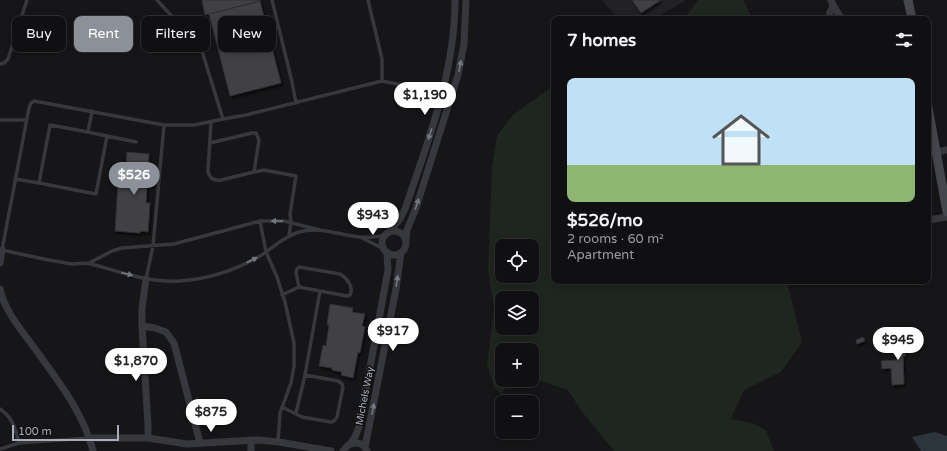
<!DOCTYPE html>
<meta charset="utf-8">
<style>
:root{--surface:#101012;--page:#19191b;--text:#f1f3f6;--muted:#9c9d9f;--line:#303032;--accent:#8c9099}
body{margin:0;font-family:"Varela Round",sans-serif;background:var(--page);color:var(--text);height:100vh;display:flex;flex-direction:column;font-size:15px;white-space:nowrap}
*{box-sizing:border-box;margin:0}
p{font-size:13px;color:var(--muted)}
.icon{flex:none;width:22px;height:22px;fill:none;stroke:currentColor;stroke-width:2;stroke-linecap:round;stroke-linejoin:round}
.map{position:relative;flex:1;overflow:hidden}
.panel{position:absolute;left:551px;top:16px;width:380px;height:268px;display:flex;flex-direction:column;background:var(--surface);border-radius:8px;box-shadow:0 2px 10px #0003,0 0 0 1px var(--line)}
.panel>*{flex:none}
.guide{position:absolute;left:12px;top:16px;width:380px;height:36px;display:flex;gap:8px}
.fabs{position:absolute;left:495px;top:239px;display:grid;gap:8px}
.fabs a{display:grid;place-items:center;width:44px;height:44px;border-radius:8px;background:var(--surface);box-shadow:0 2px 10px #0003,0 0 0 1px var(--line);font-size:20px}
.scale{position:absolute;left:12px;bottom:10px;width:107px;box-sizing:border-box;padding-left:4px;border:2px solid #a8adb8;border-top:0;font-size:11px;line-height:14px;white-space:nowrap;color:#a8adb8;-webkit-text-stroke:3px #111113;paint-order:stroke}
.price{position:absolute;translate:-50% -34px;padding:0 9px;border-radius:14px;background:#fff;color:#222;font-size:13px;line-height:26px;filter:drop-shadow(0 1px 2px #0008)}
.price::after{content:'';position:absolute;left:50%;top:24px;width:12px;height:9px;margin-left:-6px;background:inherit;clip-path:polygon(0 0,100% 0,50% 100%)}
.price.active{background:var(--accent);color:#fff}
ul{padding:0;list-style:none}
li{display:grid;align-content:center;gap:8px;height:212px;padding:0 16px}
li+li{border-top:1px solid var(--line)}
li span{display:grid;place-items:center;height:124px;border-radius:8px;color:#555}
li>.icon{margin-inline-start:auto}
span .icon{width:72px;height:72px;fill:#fffc;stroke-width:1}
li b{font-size:17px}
h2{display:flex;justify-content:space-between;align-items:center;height:48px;padding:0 16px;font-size:17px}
.pill{padding:0 14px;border-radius:8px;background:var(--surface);box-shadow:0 2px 10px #0003,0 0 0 1px var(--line);font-size:14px;line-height:36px}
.pill.active{background:var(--accent);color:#fff}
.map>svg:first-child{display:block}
.built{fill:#222225}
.green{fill:#1e261f;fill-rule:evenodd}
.water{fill:#2c353c}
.building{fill:#404145;stroke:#303034;filter:url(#shadow)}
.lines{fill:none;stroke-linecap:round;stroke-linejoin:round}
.lane{stroke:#37383d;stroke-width:3.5}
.street{stroke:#37383d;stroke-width:7}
.secondary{stroke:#45474d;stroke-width:9}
.oneway{fill:#757881}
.labels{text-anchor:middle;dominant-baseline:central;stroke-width:3;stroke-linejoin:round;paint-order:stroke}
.street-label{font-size:10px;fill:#a8adb8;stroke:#111113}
</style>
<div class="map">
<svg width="947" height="451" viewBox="0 0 947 451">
<defs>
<filter id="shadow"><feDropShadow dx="1.5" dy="2.5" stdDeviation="1" flood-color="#0009"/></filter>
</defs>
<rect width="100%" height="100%" fill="#161618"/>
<path class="built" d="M 602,0 L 686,0 L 654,19 L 618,19 Z"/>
<path class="green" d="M 698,0 L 743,0 L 753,19 L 684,19 Z
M 554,85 L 554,281 L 787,281 L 802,342 L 781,372 L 744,390 L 731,419 L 752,423 L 766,430 L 774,451 L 614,451 L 580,409 L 568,390 L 532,378 L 532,350 L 502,350 L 502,380 L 512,380 L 507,383 L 502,395 L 494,388 L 487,364 L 494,309 L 488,270 L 492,168 L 497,136 L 513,115 ZM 502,246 L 532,246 L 532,276 L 502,276 ZM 502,298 L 532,298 L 532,328 L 502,328 Z"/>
<path class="water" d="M 935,432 L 947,436 L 947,451 L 921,451 L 912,437 Z"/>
<path class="building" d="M 202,0 L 260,0 L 260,1 L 205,15 Z
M 632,0 L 661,0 L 641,13 Z
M 260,1 L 281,83 L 230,96 L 209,14 Z
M 127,152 L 149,154 L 146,203 L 150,203 L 148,232 L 140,231 L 140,233 L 115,231 L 118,183 L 125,184 Z
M 330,304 L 353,308 L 352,312 L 365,314 L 362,326 L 365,327 L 360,353 L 358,352 L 353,378 L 341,375 L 342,372 L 332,370 L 332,368 L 319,366 L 323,345 L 326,346 L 329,325 L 327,325 Z
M 903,336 L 903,338 L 912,338 L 912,346 L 901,348 L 902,352 L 905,351 L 905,356 L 903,356 L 904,384 L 892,385 L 891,368 L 882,369 L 881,361 L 897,360 L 896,337 Z
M 863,337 L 865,341 L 857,344 L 856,340 Z"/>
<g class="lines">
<path class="lane" d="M 157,0 L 201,48 L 223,119 L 246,115 L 382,81 L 453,95
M 272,0 L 292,82 L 296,103
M 368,0 L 382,59 L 382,81
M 0,64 L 4,63 L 8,59 L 27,0
M 223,119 L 194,125 L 164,125 L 34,101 L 31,103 L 29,108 L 2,250 C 26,255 49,261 73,264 C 79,264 86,262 91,264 C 121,272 149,283 180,281 C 208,279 236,270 260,256 C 273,248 284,236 299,232 C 318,226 340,235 359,237 C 367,238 375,237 383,236
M 0,120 L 26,120
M 211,122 L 208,171 C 209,178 214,181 221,180 L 254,172 L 264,170 L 296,176 L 290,214 L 291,222 L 289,236
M 88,132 L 107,136 L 96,194 L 39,183 L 50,125 L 88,132 L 92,111
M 107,136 L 136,142
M 210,143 L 252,133 L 256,133 L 259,140 L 254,172
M 15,179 L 39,183
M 260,221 L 266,252 L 277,277 L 285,302 L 294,343 L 294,366 L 291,383 L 280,413 L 278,442
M 360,237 L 382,248
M 89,263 L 112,251 L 122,248 L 174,244 L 260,221 L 284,221 L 320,230
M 146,279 L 153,246 L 164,125
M 299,287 L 296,273 L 297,269 L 299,267 L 340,274 C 347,278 354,287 350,295 L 347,296 L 320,291
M 282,295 L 299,287 L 320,291 L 305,375
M 282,407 L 302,417 L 331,422 L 334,421 L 337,417 L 343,387 L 342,384 L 338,381 L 305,375 L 296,413
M 0,409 C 13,418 15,428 19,443
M 0,449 L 19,443 L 89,438"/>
<path class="street" d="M 831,0 C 833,7 838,12 842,19
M 829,19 L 830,12 L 833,6
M 937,152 L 947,150
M 928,220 L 947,217
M382 243a12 12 0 1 1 24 0a12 12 0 1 1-24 0Z
M 389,232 L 400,219 L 405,209 C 428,141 455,73 455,0
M 406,240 L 407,230 L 416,208 L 458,75 L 464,44 L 466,0
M 0,263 L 2,250
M 146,279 L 142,308 L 142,326 L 148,425 L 148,438
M 0,289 C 4,309 18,326 30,342 C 54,376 83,410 93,451
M 142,326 L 155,328 L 166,332 L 174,343 L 200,443
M 90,438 L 148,438 L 187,444 L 258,440 L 279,442 L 331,451
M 251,441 L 251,451
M 350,444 L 355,437 L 359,427 L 388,270 L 387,254
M 365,447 L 396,289 L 401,253
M 343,451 C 349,441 362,440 367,451"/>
<path class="secondary" d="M 908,0 L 912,19
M 928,107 L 947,212"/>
</g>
<defs><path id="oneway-solid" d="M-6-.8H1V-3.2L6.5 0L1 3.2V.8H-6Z"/></defs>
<g class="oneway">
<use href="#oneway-solid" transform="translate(460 66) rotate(-79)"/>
<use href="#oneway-solid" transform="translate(430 134) rotate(108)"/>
<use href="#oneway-solid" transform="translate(417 204) rotate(-72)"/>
<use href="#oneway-solid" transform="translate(277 221) rotate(-179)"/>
<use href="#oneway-solid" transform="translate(252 260) rotate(-27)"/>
<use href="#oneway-solid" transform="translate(127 274) rotate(13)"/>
<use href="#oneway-solid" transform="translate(397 281) rotate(-81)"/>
<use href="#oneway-solid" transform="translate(373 409) rotate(-79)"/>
</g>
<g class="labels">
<g class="street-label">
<text transform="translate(365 396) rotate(-79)">Michels Way</text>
</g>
</g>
</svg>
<div class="fabs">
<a><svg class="icon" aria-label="locate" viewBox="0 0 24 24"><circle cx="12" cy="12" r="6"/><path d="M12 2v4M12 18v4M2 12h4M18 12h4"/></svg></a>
<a><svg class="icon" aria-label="layers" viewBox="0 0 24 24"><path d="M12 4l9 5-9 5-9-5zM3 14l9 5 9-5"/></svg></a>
<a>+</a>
<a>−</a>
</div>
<div class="scale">100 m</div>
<b class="price" style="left:425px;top:116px">$1,190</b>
<b class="price active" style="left:134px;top:196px">$526</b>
<b class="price" style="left:373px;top:236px">$943</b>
<b class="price" style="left:393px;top:352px">$917</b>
<b class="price" style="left:898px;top:361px">$945</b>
<b class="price" style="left:136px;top:382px">$1,870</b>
<b class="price" style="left:211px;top:433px">$875</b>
<div class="guide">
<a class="pill">Buy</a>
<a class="pill active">Rent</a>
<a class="pill">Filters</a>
<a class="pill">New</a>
</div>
<section class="panel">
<h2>7 homes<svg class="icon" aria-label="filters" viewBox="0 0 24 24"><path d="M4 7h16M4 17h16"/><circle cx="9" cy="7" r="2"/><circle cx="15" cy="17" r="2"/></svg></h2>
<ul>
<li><span style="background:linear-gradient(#bfe0f5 70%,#8fb573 0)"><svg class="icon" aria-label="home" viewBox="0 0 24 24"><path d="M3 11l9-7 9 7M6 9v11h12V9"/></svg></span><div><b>$526/mo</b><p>2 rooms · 60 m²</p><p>Apartment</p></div></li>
</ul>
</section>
</div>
